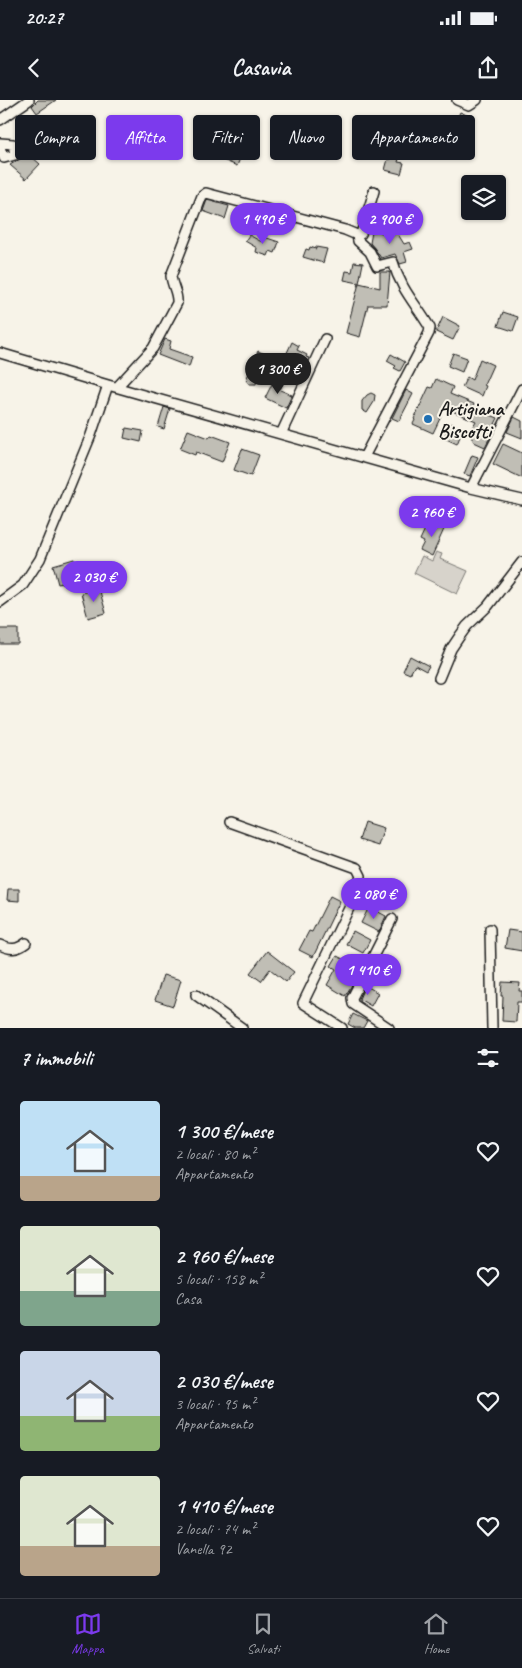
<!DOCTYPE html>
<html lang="it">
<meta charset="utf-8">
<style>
:root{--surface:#171b24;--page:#20242c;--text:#f1f3f6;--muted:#9ea1a6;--line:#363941;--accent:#7c3aed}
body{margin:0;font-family:Caveat,sans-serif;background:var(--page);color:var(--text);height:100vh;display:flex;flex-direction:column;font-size:19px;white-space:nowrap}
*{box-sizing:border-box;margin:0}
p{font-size:16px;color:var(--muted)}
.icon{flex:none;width:28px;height:28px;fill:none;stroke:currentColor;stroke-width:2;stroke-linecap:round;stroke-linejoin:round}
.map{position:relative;height:928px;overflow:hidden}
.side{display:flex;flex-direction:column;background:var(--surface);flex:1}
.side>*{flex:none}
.hud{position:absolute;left:15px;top:15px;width:492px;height:45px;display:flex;gap:10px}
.tools{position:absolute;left:461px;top:75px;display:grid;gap:10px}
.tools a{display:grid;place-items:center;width:45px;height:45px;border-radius:5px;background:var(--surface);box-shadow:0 1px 4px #0004;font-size:25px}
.price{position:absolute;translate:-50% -42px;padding:0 11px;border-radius:18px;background:var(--accent);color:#fff;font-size:16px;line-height:32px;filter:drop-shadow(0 1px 2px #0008)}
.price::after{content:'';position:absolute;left:50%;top:30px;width:15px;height:11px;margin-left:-8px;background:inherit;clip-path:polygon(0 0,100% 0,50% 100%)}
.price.current{background:#222;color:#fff}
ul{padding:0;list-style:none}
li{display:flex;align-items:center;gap:15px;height:125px;padding:0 20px}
li span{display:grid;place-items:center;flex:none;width:140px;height:100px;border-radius:5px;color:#555}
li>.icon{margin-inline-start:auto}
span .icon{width:60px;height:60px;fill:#fffc;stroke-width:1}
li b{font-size:21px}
h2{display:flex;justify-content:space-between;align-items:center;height:60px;padding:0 20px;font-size:21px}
.tag{padding:0 18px;border-radius:5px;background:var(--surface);box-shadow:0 1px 4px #0004;font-size:18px;line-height:45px}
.tag.current{background:var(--accent);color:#fff}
.status{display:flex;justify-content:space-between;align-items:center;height:35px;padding:0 25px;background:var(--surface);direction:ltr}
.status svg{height:14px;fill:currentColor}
header{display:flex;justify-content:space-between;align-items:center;height:65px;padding:0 20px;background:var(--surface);font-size:22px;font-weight:800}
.tab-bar{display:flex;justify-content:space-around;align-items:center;height:70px;border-top:1px solid var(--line);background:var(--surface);font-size:14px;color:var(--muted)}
.tab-bar a{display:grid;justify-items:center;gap:2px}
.tab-bar .current{color:var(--accent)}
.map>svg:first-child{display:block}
.garden{fill:#d7d3cb;stroke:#7a7874}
.building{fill:#c0beb5;stroke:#1c1c1c}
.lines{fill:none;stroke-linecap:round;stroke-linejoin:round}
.minor-casing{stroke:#1c1c1c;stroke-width:12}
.minor{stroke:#f7f3e8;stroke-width:9}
.poi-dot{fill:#1f6fb2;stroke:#f7f3e8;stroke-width:2}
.labels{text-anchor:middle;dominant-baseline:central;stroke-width:4;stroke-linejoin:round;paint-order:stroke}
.poi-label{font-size:20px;font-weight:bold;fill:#1c1c1c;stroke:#f7f3e8;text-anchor:start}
</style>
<div class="status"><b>20:27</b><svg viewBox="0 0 49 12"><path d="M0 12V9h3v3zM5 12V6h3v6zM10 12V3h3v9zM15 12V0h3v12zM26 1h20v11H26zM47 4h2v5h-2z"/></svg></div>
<header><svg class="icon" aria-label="back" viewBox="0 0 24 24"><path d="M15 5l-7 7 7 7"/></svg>Casavia<svg class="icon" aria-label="share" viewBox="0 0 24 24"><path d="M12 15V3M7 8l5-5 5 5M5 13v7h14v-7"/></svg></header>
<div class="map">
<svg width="522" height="928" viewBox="0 0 522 928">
<rect width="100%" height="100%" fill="#f7f3e8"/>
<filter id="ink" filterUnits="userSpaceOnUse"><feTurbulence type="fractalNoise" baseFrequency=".02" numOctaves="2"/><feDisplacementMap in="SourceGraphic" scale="10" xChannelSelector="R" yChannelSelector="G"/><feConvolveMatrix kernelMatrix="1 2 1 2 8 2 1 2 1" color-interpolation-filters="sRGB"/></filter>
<g filter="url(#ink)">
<path class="garden" d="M 436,452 L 442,454 L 440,459 L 468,471 L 457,494 L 414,473 L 422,456 L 432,461 Z"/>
<path class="building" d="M 38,0 L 56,0 L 37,13 L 32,6 Z
M 460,12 L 474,18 L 468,31 L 454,25 Z
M 227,48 L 242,53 L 237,66 L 223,60 Z
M 24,50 L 40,64 L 26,79 L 10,65 L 20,59 L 21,53 Z
M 391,57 L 399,59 L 398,62 L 404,63 L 401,74 L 385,70 L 388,59 L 391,59 Z
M 207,100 L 229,106 L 225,119 L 203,111 Z
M 387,130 L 396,131 L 404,144 L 410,142 L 413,149 L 404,152 L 407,162 L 400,164 L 395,154 L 381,158 L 375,149 L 370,143 L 372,132 L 380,131 L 381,133 Z
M 249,135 L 260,141 L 262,141 L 264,137 L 279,142 L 275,153 L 270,151 L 268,156 L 256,152 L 257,148 L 245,141 Z
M 310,147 L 316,149 L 316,147 L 327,149 L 323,163 L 303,157 L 306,149 L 309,150 Z
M 354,162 L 363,163 L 359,183 L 380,188 L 380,172 L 390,172 L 387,205 L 368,205 L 360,237 L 346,233 L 359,183 L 344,180 L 346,171 L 352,172 Z
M 503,212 L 518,217 L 513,231 L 498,226 Z
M 443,217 L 460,226 L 453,240 L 436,232 Z
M 165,239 L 171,241 L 169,249 L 192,257 L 189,267 L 158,255 Z
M 292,242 L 299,246 L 297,250 L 307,255 L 306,257 L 309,258 L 304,269 L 284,259 Z
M 258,251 L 272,257 L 264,276 L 260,274 L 256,284 L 249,284 L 246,280 L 250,270 L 249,269 Z
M 453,253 L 467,258 L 462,272 L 448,266 Z
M 391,254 L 405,262 L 400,271 L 394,268 L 396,266 L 387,261 Z
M 480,259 L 493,265 L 484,285 L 486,286 L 482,296 L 462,287 L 467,277 L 472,280 Z
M 436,279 L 453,287 L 450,294 L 474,304 L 472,308 L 498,318 L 495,324 L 496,325 L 485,347 L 474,342 L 469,333 L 476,321 L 445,308 L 433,333 L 413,324 L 415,320 L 414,319 L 429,287 L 432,288 Z
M 274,280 L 283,284 L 280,290 L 292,295 L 286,308 L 265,298 Z
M 406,290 L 413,294 L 399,321 L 392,318 Z
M 371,293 L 375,295 L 374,302 L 367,313 L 362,310 L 362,301 L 367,295 Z
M 164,307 L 170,309 L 164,329 L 158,327 Z
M 514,317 L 522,321 L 522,338 L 507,332 Z
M 450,323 L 463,329 L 457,344 L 444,338 Z
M 126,328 L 143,331 L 141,342 L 124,338 Z
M 188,330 L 209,338 L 211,335 L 230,342 L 222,362 L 196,352 L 195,355 L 180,349 Z
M 503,344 L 522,353 L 522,378 L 493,364 Z
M 242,349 L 259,355 L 251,376 L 234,370 Z
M 472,355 L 478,357 L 470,376 L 464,374 Z
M 434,422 L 445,427 L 432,456 L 420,450 L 424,442 L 420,440 L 426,427 L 430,429 Z
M 74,459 L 80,479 L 58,484 L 53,465 Z
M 99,488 L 106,513 L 88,518 L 81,493 Z
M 0,529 L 18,529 L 18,544 L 0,544 Z
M 410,556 L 429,566 L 426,571 L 415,565 L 410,574 L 403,571 Z
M 365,722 L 384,728 L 378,746 L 359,740 Z
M 8,789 L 19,789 L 19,801 L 7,800 Z
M 330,796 L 340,801 L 313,857 L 299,850 L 309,831 L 312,832 Z
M 369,807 L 386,816 L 379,832 L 361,823 Z
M 508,830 L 522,832 L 522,851 L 505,848 Z
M 353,831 L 370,840 L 363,853 L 346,844 Z
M 267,851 L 294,872 L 286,882 L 270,869 L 261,881 L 250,873 Z
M 337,856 L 357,866 L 348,883 L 352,885 L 345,896 L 327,885 L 336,869 L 331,866 Z
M 163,875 L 181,880 L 173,906 L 155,900 Z
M 502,882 L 520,883 L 519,891 L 522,891 L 522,902 L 517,902 L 516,922 L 502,921 L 503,896 L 501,896 Z
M 365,885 L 378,893 L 371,906 L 359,899 Z
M 353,914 L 367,921 L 363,928 L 355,928 L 348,924 Z"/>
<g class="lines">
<defs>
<path id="minor" d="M 457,0 L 469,5 L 477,0
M 0,20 L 29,0
M 0,43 L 13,44 L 15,55 L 4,58 L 0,48
M 366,118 L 374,91
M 357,135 L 358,141 L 370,152 L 377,166 L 393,162 C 401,190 416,204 430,228 L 429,233 L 364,357
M 0,253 L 108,285 L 471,388 L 522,400
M 117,287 L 153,248 L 177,203 C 178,193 172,186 171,176 L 202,96 L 206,93 L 345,130 L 357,135 L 361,134 L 366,118 L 392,125
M 281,334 L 325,239
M 471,388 L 522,289
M 0,502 L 23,485 L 40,459 L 91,335 L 108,285
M 439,578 L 451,549 L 459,537 L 467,526 L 488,506 L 522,462
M 229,722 L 357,768 L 361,776 L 353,800 L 303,903 L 342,928
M 490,829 L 492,928
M 0,845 C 10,850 17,850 26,843
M 196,895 L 242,928
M 389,928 L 353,904 L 352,898 L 392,819"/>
</defs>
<use href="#minor" class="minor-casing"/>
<use href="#minor" class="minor"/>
</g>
</g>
<circle class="poi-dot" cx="428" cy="319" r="5"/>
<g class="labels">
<g class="poi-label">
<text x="438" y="308">Artigiana<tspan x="438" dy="23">Biscotti</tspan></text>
</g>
</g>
</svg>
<div class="tools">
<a><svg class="icon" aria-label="layers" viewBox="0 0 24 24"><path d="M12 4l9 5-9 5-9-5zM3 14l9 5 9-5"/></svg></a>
</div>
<b class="price" style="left:263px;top:145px">1 490 €</b>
<b class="price" style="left:390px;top:145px">2 900 €</b>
<b class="price current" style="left:278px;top:295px">1 300 €</b>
<b class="price" style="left:432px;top:438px">2 960 €</b>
<b class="price" style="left:94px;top:503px">2 030 €</b>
<b class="price" style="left:374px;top:820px">2 080 €</b>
<b class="price" style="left:368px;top:896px">1 410 €</b>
<div class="hud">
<a class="tag">Compra</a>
<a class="tag current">Affitta</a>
<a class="tag">Filtri</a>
<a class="tag">Nuovo</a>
<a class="tag">Appartamento</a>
</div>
</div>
<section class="side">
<h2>7 immobili<svg class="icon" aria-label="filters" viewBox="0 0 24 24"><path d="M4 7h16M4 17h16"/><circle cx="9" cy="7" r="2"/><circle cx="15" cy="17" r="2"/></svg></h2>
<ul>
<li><span style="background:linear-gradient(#bfe0f5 75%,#b9a48a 0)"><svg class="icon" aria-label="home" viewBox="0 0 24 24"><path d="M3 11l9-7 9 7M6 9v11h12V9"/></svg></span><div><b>1 300 €/mese</b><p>2 locali · 80 m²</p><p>Appartamento</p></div><svg class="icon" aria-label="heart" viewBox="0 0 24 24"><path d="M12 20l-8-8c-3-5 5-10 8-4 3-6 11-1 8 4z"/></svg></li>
<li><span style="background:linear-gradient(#dfe7d0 65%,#7fa58c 0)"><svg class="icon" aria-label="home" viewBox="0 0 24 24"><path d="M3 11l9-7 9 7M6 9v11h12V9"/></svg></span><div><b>2 960 €/mese</b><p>5 locali · 158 m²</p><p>Casa</p></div><svg class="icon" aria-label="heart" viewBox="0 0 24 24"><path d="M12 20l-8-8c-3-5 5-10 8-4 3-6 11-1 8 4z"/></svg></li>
<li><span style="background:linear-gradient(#c9d6e8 65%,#8fb573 0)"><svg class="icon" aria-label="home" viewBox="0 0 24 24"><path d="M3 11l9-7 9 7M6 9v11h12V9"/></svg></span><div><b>2 030 €/mese</b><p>3 locali · 95 m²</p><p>Appartamento</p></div><svg class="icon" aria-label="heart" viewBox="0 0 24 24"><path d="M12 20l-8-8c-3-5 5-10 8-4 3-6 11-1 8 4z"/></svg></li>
<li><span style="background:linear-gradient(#dfe7d0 70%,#b9a48a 0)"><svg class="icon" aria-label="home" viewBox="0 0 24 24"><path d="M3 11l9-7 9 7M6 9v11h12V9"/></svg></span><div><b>1 410 €/mese</b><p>2 locali · 74 m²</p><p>Vanella 92</p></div><svg class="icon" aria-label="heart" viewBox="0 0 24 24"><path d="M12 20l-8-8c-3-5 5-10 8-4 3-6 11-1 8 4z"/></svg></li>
</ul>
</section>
<nav class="tab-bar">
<a class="current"><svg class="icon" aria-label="map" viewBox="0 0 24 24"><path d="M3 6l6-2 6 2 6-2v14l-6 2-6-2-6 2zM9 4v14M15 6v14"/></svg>Mappa</a>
<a><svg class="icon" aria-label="saved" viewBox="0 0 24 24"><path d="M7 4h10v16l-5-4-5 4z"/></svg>Salvati</a>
<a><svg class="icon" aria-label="home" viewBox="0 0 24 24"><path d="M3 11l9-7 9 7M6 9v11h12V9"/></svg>Home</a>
</nav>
